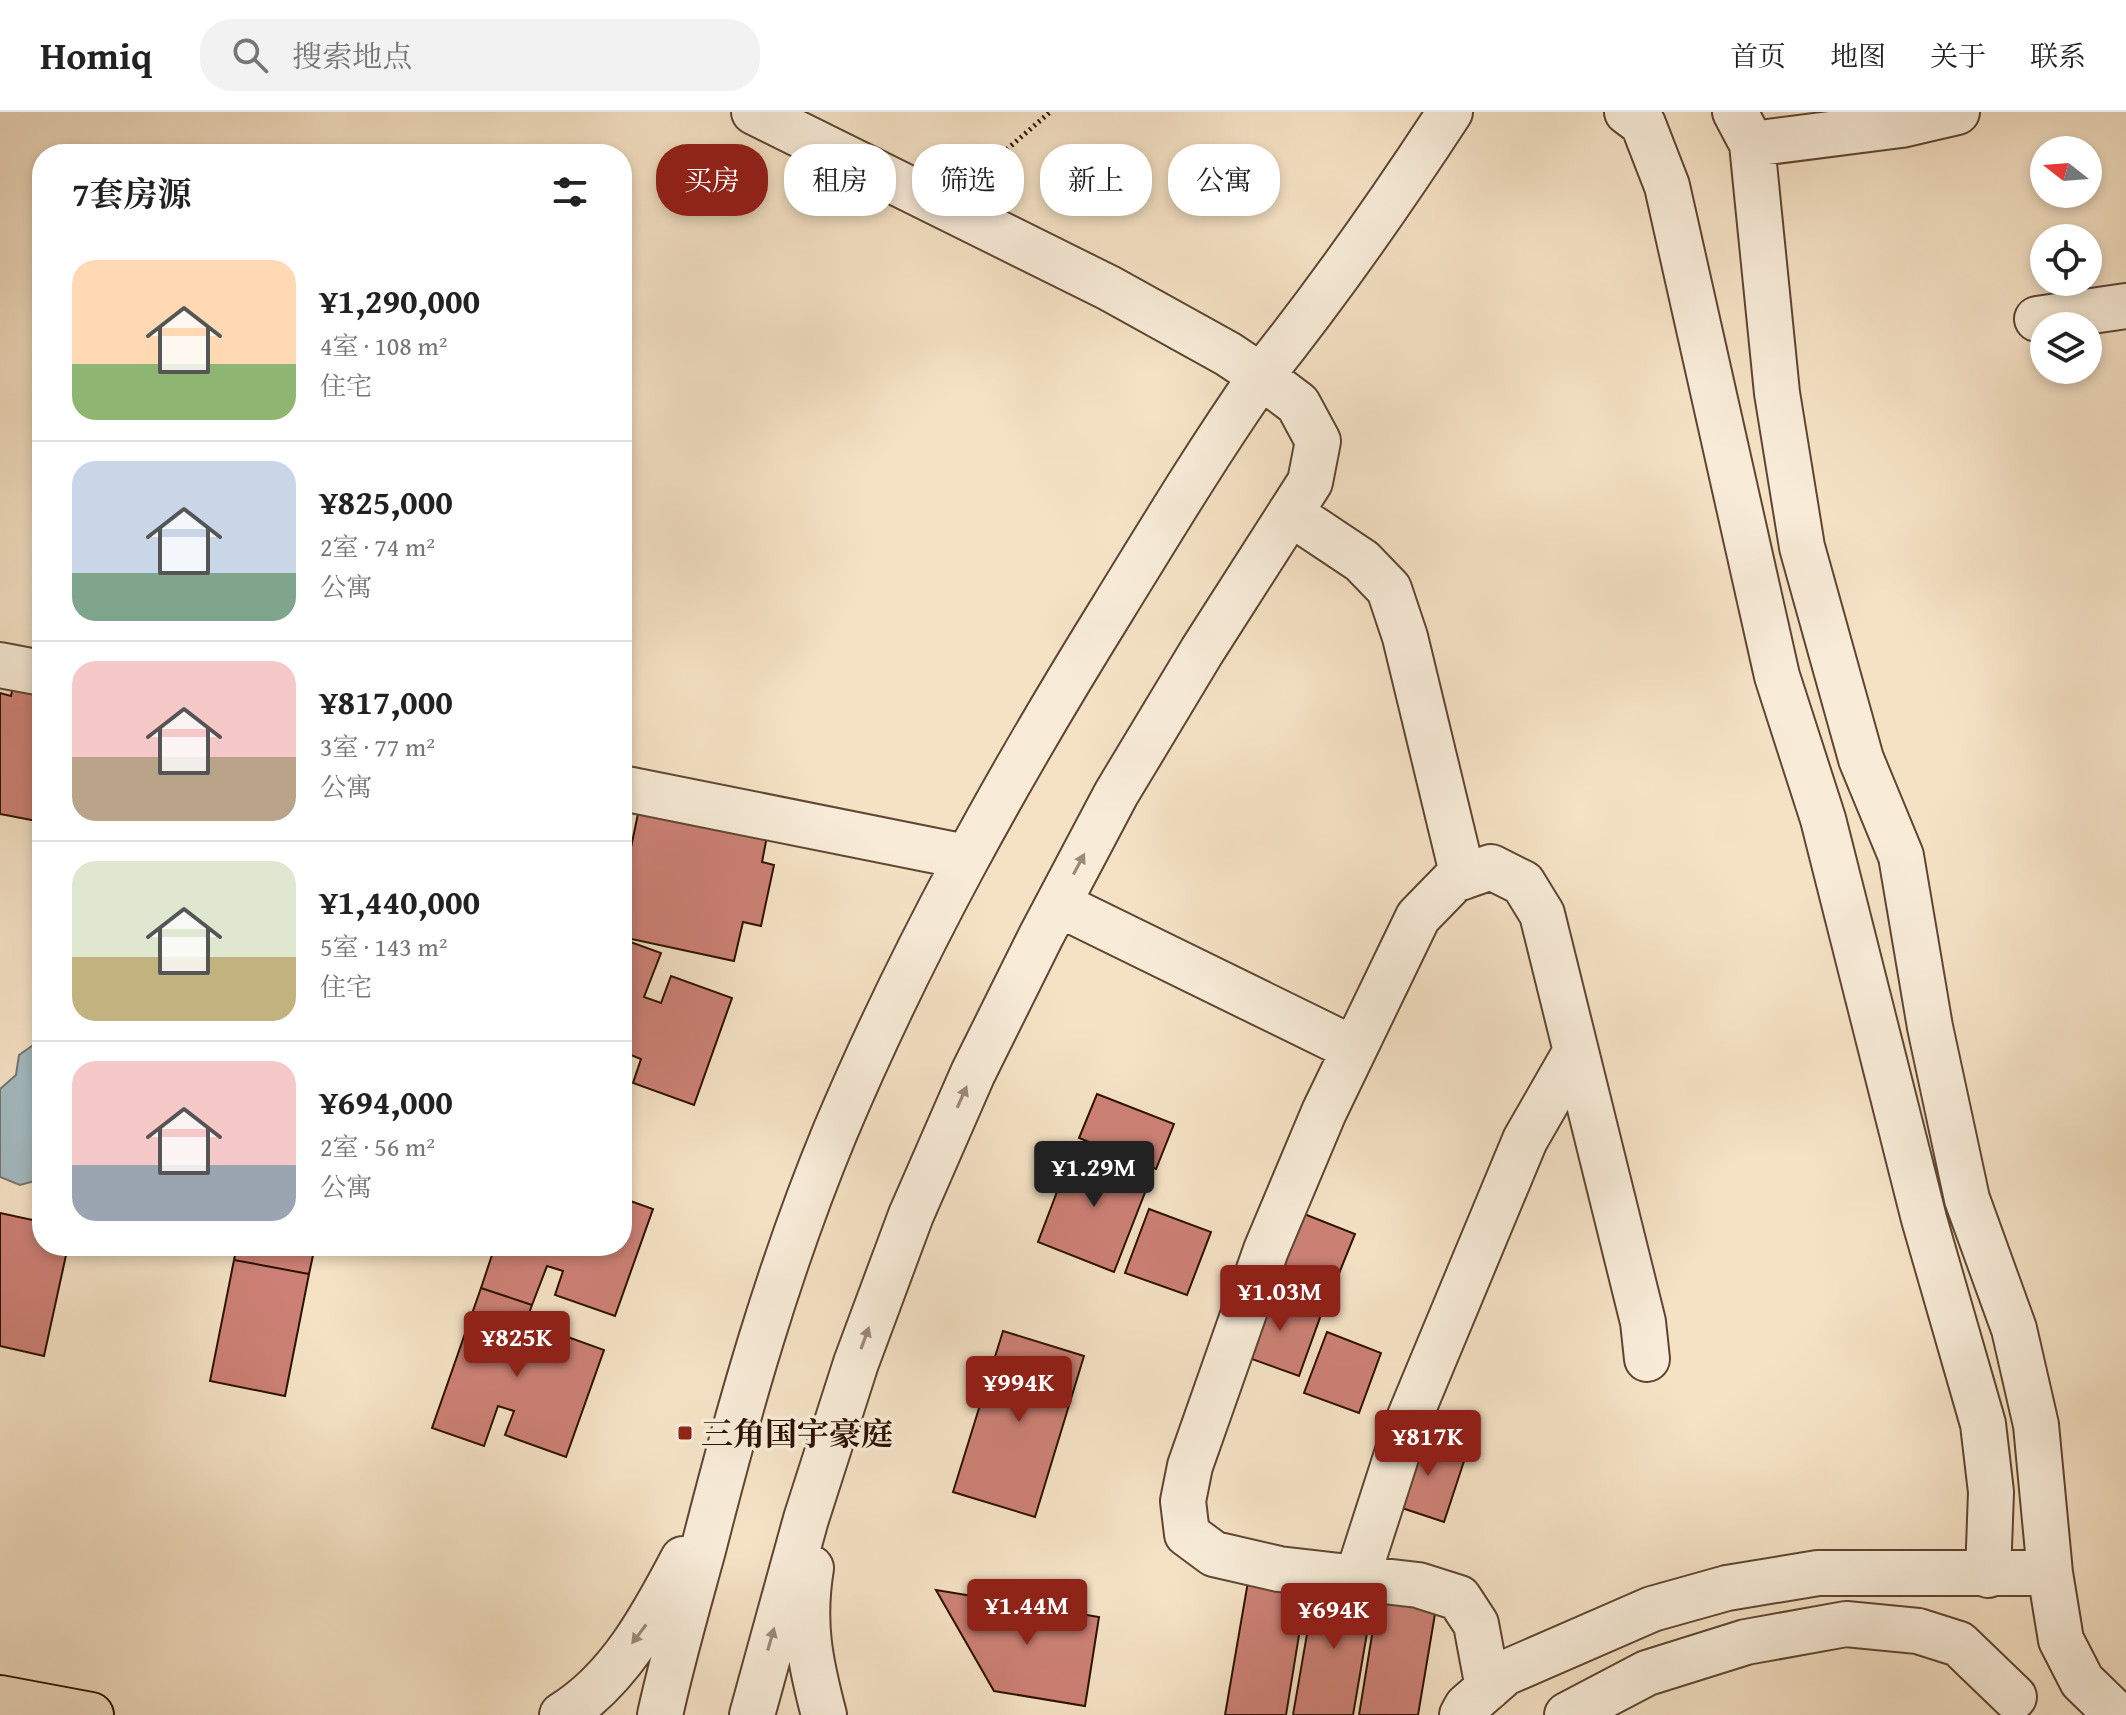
<!DOCTYPE html>
<html lang="zh">
<meta charset="utf-8">
<style>
:root{--surface:#fff;--page:#f2f2f2;--text:#222;--muted:#767676;--line:#e0e0e0;--accent:#8f2418}
body{margin:0;font-family:"Gentium Book Plus","Noto Serif SC",serif;background:var(--page);color:var(--text);height:100vh;display:flex;flex-direction:column;font-size:30px;white-space:nowrap}
*{box-sizing:border-box;margin:0}
p{font-size:26px;color:var(--muted)}
.icon{flex:none;width:44px;height:44px;fill:none;stroke:currentColor;stroke-width:2;stroke-linecap:round;stroke-linejoin:round}
.map{position:relative;flex:1;overflow:hidden}
.side{position:absolute;left:32px;top:32px;width:600px;height:1112px;display:flex;flex-direction:column;background:var(--surface);border-radius:32px;box-shadow:0 4px 12px #0003}
.side>*{flex:none}
.top-card{position:absolute;left:656px;top:32px;width:760px;height:72px;display:flex;gap:16px}
.needle{width:52px;rotate:287deg}
.controls{position:absolute;left:2030px;top:24px;display:grid;gap:16px}
.controls a{display:grid;place-items:center;width:72px;height:72px;border-radius:50%;background:var(--surface);box-shadow:0 4px 12px #0003;font-size:40px}
.price{position:absolute;translate:-50% -68px;padding:0 18px;border-radius:8px;background:var(--accent);color:#fff;font-size:26px;line-height:52px;filter:drop-shadow(0 2px 4px #0008)}
.price::after{content:'';position:absolute;left:50%;top:48px;width:24px;height:18px;margin-left:-12px;background:inherit;clip-path:polygon(0 0,100% 0,50% 100%)}
.price.current{background:#222;color:#fff}
ul{padding:0;list-style:none}
li{display:flex;align-items:center;gap:24px;height:200px;padding:0 40px}
li+li{border-top:2px solid var(--line)}
li span{display:grid;place-items:center;flex:none;width:224px;height:160px;border-radius:24px;color:#555}
li>.icon{margin-inline-start:auto}
span .icon{width:96px;height:96px;fill:#fffc;stroke-width:1}
li b{font-size:34px}
h2{display:flex;justify-content:space-between;align-items:center;height:96px;padding:0 40px;font-size:34px}
.pill{padding:0 28px;border-radius:32px;background:var(--surface);box-shadow:0 4px 12px #0003;font-size:28px;line-height:72px}
.pill.current{background:var(--accent);color:#fff}
header{display:flex;align-items:center;gap:48px;box-sizing:border-box;height:112px;padding:0 40px;background:var(--surface);border-bottom:2px solid var(--line)}
header strong{font-size:38px}
nav{display:flex;gap:44px;margin-inline-start:auto;font-size:28px}
.search{width:560px;height:72px;background:var(--page);display:flex;align-items:center;gap:20px;box-sizing:border-box;padding:0 28px;border-radius:32px;color:var(--muted);font-size:30px}
.map>svg:first-child{display:block}
.water{fill:#a3bac0;stroke:#747674;stroke-width:2}
.building{fill:#cd8176;stroke:#2d1101;stroke-width:2}
.lines{fill:none;stroke-linecap:round;stroke-linejoin:round}
.street-casing{stroke:#5f4532;stroke-width:48}
.primary-casing{stroke:#2d1101;stroke-width:48}
.path{stroke:#2d1101;stroke-width:5;stroke-dasharray:2 4;stroke-linecap:butt}
.street{stroke:#f8ecd9;stroke-width:44}
.primary{stroke:#f5e2c5;stroke-width:44}
.oneway{fill:#9d8978}
.poi-dot{fill:#8f2418;stroke:#f8ecd9;stroke-width:3}
.labels{text-anchor:middle;dominant-baseline:central;stroke-width:7;stroke-linejoin:round;paint-order:stroke}
.poi-label{font-size:32px;font-weight:bold;fill:#2d1101;stroke:#f8ecd9;text-anchor:start}
</style>
<header>
<strong>Homiq</strong>
<div class="search"><svg class="icon" aria-label="search" viewBox="0 0 24 24"><circle cx="10" cy="10" r="6"/><path d="M15 15l6 6"/></svg>搜索地点</div>
<nav><a>首页</a><a>地图</a><a>关于</a><a>联系</a></nav>
</header>
<div class="map">
<svg width="2126" height="1603" viewBox="0 0 2126 1603">
<rect width="100%" height="100%" fill="#f5e2c5"/>
<filter id="stains"><feTurbulence type="fractalNoise" baseFrequency=".0025" numOctaves="4"/><feColorMatrix values="0 0 0 0 .2 0 0 0 0 .09 0 0 0 0 .02 0 0 0 .5 -.17"/></filter>
<radialGradient id="worn" r=".72"><stop offset=".6" stop-color="#630" stop-opacity="0"/><stop offset="1" stop-color="#630" stop-opacity=".3"/></radialGradient>
<path class="water" d="M 42,927 L 42,1067 L 20,1073 L 0,1065 L 0,977 L 16,963 L 19,943 Z"/>
<path class="building" d="M 16,559 L 42,564 L 42,710 L 0,702 L 0,581 L 11,584 Z
M 641,687 L 769,714 L 762,750 L 774,753 L 761,814 L 743,810 L 734,849 L 622,825 L 622,779 Z
M 622,827 L 661,841 L 644,885 L 661,891 L 671,864 L 732,886 L 694,993 L 633,971 L 641,947 L 626,941 L 622,951 Z
M 1097,982 L 1174,1012 L 1156,1057 L 1079,1026 Z
M 1074,1035 L 1151,1065 L 1114,1160 L 1038,1130 Z
M 622,1086 L 653,1097 L 615,1204 L 555,1183 L 563,1159 L 547,1154 L 532,1193 L 481,1176 L 495,1134 L 622,1134 Z
M 1149,1097 L 1211,1120 L 1187,1183 L 1125,1161 Z
M 1294,1098 L 1355,1122 L 1329,1186 L 1269,1161 Z
M 0,1101 L 42,1110 L 42,1134 L 68,1134 L 44,1244 L 0,1234 Z
M 237,1134 L 315,1134 L 309,1162 L 234,1148 Z
M 234,1148 L 309,1162 L 285,1284 L 210,1269 Z
M 481,1176 L 532,1193 L 516,1238 L 533,1244 L 543,1216 L 604,1238 L 566,1345 L 505,1323 L 514,1299 L 498,1294 L 484,1334 L 432,1316 Z
M 1261,1178 L 1322,1200 L 1299,1264 L 1238,1242 Z
M 1003,1219 L 1084,1244 L 1035,1405 L 953,1380 Z
M 1327,1220 L 1381,1241 L 1359,1301 L 1304,1281 Z
M 1413,1322 L 1467,1340 L 1444,1410 L 1390,1392 Z
M 1250,1458 L 1308,1468 L 1286,1603 L 1225,1603 Z
M 1316,1470 L 1374,1480 L 1353,1603 L 1293,1603 Z
M 936,1478 L 1099,1505 L 1085,1594 L 994,1579 Z
M 1379,1480 L 1437,1490 L 1418,1603 L 1359,1603 Z"/>
<g class="lines">
<defs>
<path id="street" d="M 754,0 L 1109,176 L 1228,242 L 1261,264 C 1329,179 1390,92 1450,0
M 1627,0 L 1643,12 L 1667,74 L 1777,564 L 1823,707 L 1924,1107 L 1983,1312 L 1991,1380 L 1988,1463
M 1735,0 L 1752,32 L 1777,281 L 1802,435 L 1861,647 L 1901,744 L 1930,915 L 1967,1087 L 2014,1217 L 2036,1313 L 2050,1461 L 2061,1528 L 2082,1569 L 2117,1603
M 1752,32 L 1901,13 L 1957,0
M 2037,207 L 2126,194
M 1290,401 L 1362,449 L 1389,477 L 1405,525 L 1463,765
M 0,553 L 42,561
M 622,676 L 966,745
M 1058,792 L 1354,937
M 811,1456 C 802,1511 810,1550 824,1603
M 1357,1466 L 1406,1314 L 1525,1028 L 1576,939
M 1488,1576 L 1476,1512 L 1459,1486 L 1418,1473 L 1279,1457 L 1214,1442 L 1187,1422 L 1183,1389 L 1190,1354 L 1266,1138 L 1324,1000 L 1418,805 L 1454,768 L 1491,755 L 1523,771 L 1542,802 L 1643,1210 L 1647,1247
M 562,1603 C 619,1568 653,1504 683,1447
M 660,1603 C 672,1548 688,1493 703,1438 C 739,1296 779,1155 835,1020 C 912,837 1008,665 1113,496 C 1161,418 1208,340 1261,264 L 1298,292 L 1318,329 L 1310,370 L 1202,539 L 1116,682 L 1041,824 L 973,961 L 911,1103 L 856,1251 L 806,1407 L 752,1603
M 1462,1603 L 1467,1594 L 1505,1561 L 1652,1497 L 1727,1476 L 1818,1461 L 2050,1461
M 1567,1603 L 1647,1561 L 1746,1530 L 1846,1512 L 1918,1519 L 1959,1532 L 2014,1585"/>
<path id="primary" d="M 0,1586 L 91,1603"/>
</defs>
<use href="#street" class="street-casing"/>
<use href="#primary" class="primary-casing"/>
<path class="path" d="M 975,65 L 1050,0"/>
<use href="#street" class="street"/>
<use href="#primary" class="primary"/>
</g>
<defs><path id="oneway-solid" d="M-6-.8H1V-3.2L6.5 0L1 3.2V.8H-6Z" transform="scale(2)"/></defs>
<g class="oneway">
<use href="#oneway-solid" transform="translate(1079 752) rotate(-62)"/>
<use href="#oneway-solid" transform="translate(962 985) rotate(-66)"/>
<use href="#oneway-solid" transform="translate(865 1226) rotate(-70)"/>
<use href="#oneway-solid" transform="translate(639 1522) rotate(127)"/>
<use href="#oneway-solid" transform="translate(771 1527) rotate(-74)"/>
</g>
<rect class="poi-dot" x="677" y="1313" width="16" height="16" rx="4"/>
<g class="labels">
<g class="poi-label">
<text x="701" y="1321">三角国宇豪庭</text>
</g>
</g>
<rect width="100%" height="100%" filter="url(#stains)"/>
<rect width="100%" height="100%" fill="url(#worn)"/>
</svg>
<div class="controls">
<a><svg class="needle" viewBox="-14 -14 28 28"><path d="M0-13l5 13h-10z" fill="#e53935"/><path d="M0 13l5-13h-10z" fill="#767676"/></svg></a>
<a><svg class="icon" aria-label="locate" viewBox="0 0 24 24"><circle cx="12" cy="12" r="6"/><path d="M12 2v4M12 18v4M2 12h4M18 12h4"/></svg></a>
<a><svg class="icon" aria-label="layers" viewBox="0 0 24 24"><path d="M12 4l9 5-9 5-9-5zM3 14l9 5 9-5"/></svg></a>
</div>
<b class="price current" style="left:1094px;top:1097px">¥1.29M</b>
<b class="price" style="left:1280px;top:1221px">¥1.03M</b>
<b class="price" style="left:517px;top:1267px">¥825K</b>
<b class="price" style="left:1019px;top:1312px">¥994K</b>
<b class="price" style="left:1428px;top:1366px">¥817K</b>
<b class="price" style="left:1027px;top:1535px">¥1.44M</b>
<b class="price" style="left:1334px;top:1539px">¥694K</b>
<div class="top-card">
<a class="pill current">买房</a>
<a class="pill">租房</a>
<a class="pill">筛选</a>
<a class="pill">新上</a>
<a class="pill">公寓</a>
</div>
<section class="side">
<h2>7套房源<svg class="icon" aria-label="filters" viewBox="0 0 24 24"><path d="M4 7h16M4 17h16"/><circle cx="9" cy="7" r="2"/><circle cx="15" cy="17" r="2"/></svg></h2>
<ul>
<li><span style="background:linear-gradient(#ffd9b3 65%,#8fb573 0)"><svg class="icon" aria-label="home" viewBox="0 0 24 24"><path d="M3 11l9-7 9 7M6 9v11h12V9"/></svg></span><div><b>¥1,290,000</b><p>4室 · 108 m²</p><p>住宅</p></div></li>
<li><span style="background:linear-gradient(#c9d6e8 70%,#7fa58c 0)"><svg class="icon" aria-label="home" viewBox="0 0 24 24"><path d="M3 11l9-7 9 7M6 9v11h12V9"/></svg></span><div><b>¥825,000</b><p>2室 · 74 m²</p><p>公寓</p></div></li>
<li><span style="background:linear-gradient(#f6c9c9 60%,#b9a48a 0)"><svg class="icon" aria-label="home" viewBox="0 0 24 24"><path d="M3 11l9-7 9 7M6 9v11h12V9"/></svg></span><div><b>¥817,000</b><p>3室 · 77 m²</p><p>公寓</p></div></li>
<li><span style="background:linear-gradient(#dfe7d0 60%,#c2b280 0)"><svg class="icon" aria-label="home" viewBox="0 0 24 24"><path d="M3 11l9-7 9 7M6 9v11h12V9"/></svg></span><div><b>¥1,440,000</b><p>5室 · 143 m²</p><p>住宅</p></div></li>
<li><span style="background:linear-gradient(#f6c9c9 65%,#9aa5b1 0)"><svg class="icon" aria-label="home" viewBox="0 0 24 24"><path d="M3 11l9-7 9 7M6 9v11h12V9"/></svg></span><div><b>¥694,000</b><p>2室 · 56 m²</p><p>公寓</p></div></li>
</ul>
</section>
</div>
